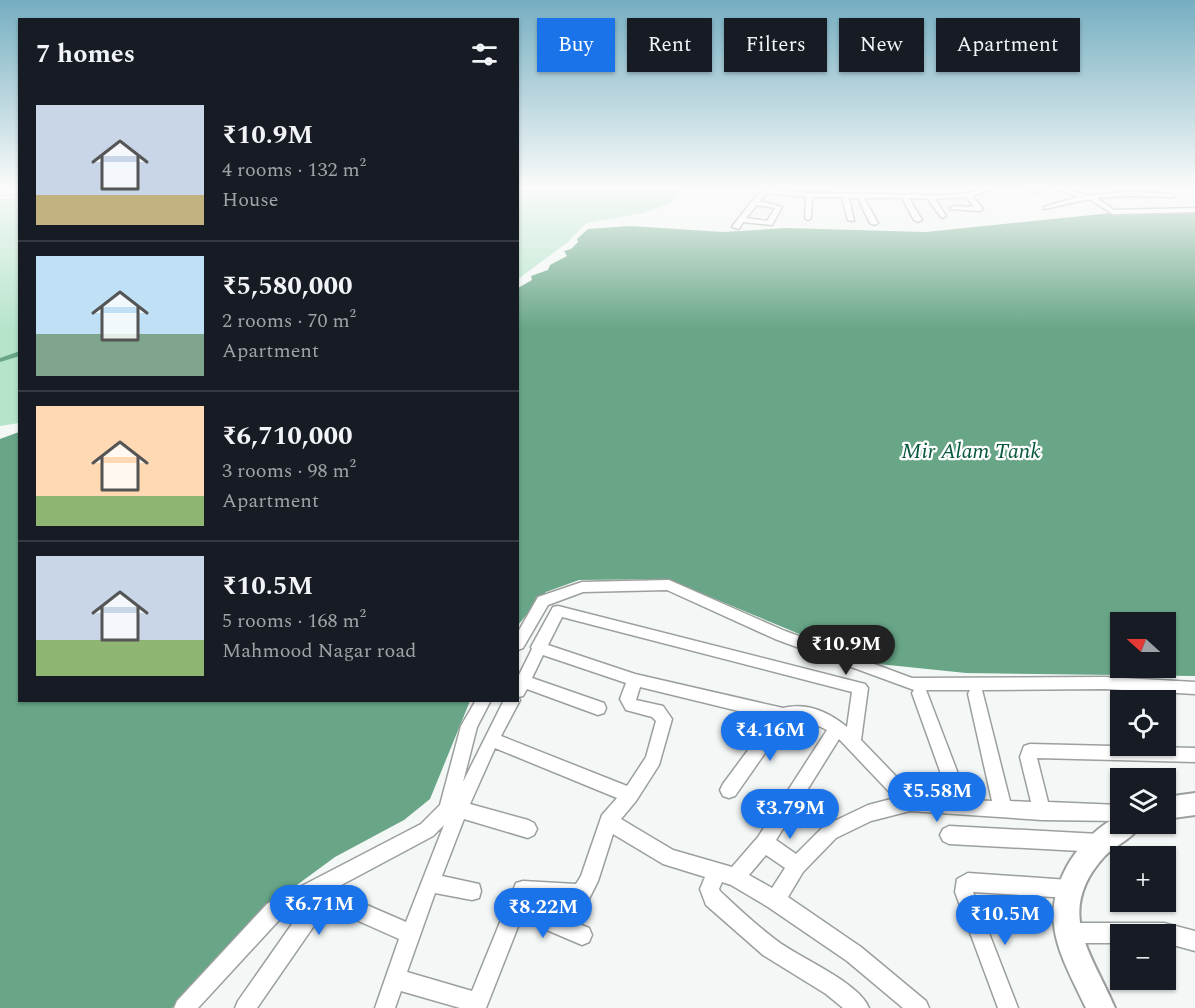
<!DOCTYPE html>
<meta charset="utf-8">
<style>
:root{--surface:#171b24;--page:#242831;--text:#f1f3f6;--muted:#9ea1a6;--line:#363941;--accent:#1a73e8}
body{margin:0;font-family:Spectral,serif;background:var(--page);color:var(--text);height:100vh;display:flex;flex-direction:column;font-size:22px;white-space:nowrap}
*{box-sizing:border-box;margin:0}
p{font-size:20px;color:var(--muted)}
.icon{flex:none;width:33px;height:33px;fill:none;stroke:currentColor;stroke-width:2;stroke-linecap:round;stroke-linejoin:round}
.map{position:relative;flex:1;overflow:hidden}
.side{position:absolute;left:18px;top:18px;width:501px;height:684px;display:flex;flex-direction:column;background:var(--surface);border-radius:0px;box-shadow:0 2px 4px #0004}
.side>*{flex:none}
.top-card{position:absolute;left:537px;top:18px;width:567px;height:54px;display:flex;gap:12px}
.needle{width:39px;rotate:291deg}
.controls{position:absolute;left:1110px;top:612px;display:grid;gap:12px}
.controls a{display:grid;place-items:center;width:66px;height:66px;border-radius:0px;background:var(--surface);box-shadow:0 2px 4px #0004;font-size:30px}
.price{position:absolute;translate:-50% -51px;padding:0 14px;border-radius:21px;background:var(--accent);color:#fff;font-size:20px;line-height:39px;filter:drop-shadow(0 2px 3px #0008)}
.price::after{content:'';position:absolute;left:50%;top:36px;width:18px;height:14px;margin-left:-9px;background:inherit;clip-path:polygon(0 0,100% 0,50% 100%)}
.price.on{background:#222;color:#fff}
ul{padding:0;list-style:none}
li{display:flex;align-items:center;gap:18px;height:150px;padding:0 18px}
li+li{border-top:2px solid var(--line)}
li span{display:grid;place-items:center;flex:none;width:168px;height:120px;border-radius:0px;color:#555}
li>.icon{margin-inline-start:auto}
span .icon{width:72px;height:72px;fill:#fffc;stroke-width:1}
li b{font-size:26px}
h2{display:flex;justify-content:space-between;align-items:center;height:72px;padding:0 18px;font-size:26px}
.chip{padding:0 21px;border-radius:0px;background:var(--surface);box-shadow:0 2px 4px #0004;font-size:21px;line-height:54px}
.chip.on{background:var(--accent);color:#fff}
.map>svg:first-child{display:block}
.green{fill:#b5e4cb}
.water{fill:#68a687;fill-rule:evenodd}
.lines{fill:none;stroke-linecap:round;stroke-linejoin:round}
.canal{fill:#68a687;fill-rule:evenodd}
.minor-casing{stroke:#9b9f9d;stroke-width:3}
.major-casing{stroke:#9b9f9d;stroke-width:4}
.minor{fill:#fff;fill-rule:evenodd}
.major{fill:#fff;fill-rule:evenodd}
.labels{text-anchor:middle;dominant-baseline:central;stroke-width:4.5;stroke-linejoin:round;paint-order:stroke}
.water-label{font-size:22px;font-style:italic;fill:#08593c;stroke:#fff}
</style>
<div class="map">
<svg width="1195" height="1008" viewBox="0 0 1195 1008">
<rect width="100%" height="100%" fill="#f3f7f5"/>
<path class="green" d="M 518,187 L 685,187 L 671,203 L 643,213 L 586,223 L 568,242 L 518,279 Z
M 19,198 L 19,423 L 0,426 L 0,199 Z"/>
<path class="water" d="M 1131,211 L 1195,212 L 1195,676 L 966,673 L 869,663 L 667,579 L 579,580 L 546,592 L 518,625 L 518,288 L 532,280 L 531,276 L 548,270 L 550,265 L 567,256 L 564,251 L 571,249 L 578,242 L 577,239 L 588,229 L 630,226 L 723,232 L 786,228 L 926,232 ZM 1120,622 L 1166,622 L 1166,668 L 1120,668 Z
M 19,432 L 20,700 L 470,701 L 430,799 L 404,820 L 335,857 L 271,904 L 172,1008 L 0,1008 L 0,439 Z"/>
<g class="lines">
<path class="canal" d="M 20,351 L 20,356 L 0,362 L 0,358 Z"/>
<defs>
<path id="minor" d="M 986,187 L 997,187 L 972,196 L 983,209 L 980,211 L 951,209 L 950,208 L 953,206 L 974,207 L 966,197 L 935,199 L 946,216 L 943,218 L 941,217 L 928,199 L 909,198 L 922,220 L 918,222 L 914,220 L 902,198 L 864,198 L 878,223 L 874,225 L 870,223 L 858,198 L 849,198 L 854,221 L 848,220 L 842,197 L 812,197 L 811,218 L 808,220 L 805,218 L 806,197 L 766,193 L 760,201 L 782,207 L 772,225 L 743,222 L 739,229 L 732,227 L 752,201 L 764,189 L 809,193 L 946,195 L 967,193 ZM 757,205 L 775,208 L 767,221 L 746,218 Z
M 1037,187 L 1048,187 L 1031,194 L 1028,192 Z
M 1054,187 L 1064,187 L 1085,195 L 1130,192 L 1172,194 L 1174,195 L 1174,197 L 1130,196 L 1097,198 L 1114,210 L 1195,208 L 1195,212 L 1113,214 L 1089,199 L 1044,209 L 1044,207 L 1077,197 Z
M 20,189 L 20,193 L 0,195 L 0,191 Z
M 669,580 L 785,631 L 912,678 L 1105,677 L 1195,682 L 1195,694 L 1105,689 L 982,690 L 1010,801 L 1031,802 L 1020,757 L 1024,746 L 1030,744 L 1195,748 L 1195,762 L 1037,758 L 1048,802 L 1120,805 L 1120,821 L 1042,820 L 910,811 L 871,821 L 836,838 L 803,872 L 788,897 L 861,947 L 926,1001 L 929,1008 L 903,1008 L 847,961 L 768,907 L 731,885 L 722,882 L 719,889 L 720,891 C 738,908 756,925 776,940 C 799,958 859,982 869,1008 L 843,1008 L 826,994 L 763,955 L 706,905 L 700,889 L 705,877 L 663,864 L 613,834 L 598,881 L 589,899 L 571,903 L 528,900 L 527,903 L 589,928 L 592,935 L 589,942 L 582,945 L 521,919 L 486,1008 L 460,1008 L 401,991 L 395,1008 L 375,1008 L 399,939 L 327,907 L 257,1008 L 235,1008 L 238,1001 L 306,904 L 281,918 L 198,1008 L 174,1008 L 177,1001 L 267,904 L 421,824 L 440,805 L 461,726 L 476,700 L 491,700 L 477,727 L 463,782 L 504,700 L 518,700 L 518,677 L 532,649 L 531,647 L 553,607 L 558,606 L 865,684 L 868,688 L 861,740 L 914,795 L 950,799 L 912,693 L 914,690 L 775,639 L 667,590 L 583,592 L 548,605 L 523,648 L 518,650 L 518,632 L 538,597 L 582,582 ZM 562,617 L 852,692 L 847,727 C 829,712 807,702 783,708 L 635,674 L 548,645 ZM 543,655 L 626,683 L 620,699 L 626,710 L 652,717 L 656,721 L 646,757 L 627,786 L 501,736 L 520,700 L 518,697 L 523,696 L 527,689 L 598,715 L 604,713 L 606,708 L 604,703 L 532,678 ZM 640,687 L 771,719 L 723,784 L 720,790 L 723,796 L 729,798 L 735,796 L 788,720 L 808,721 L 827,730 L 758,837 L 732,867 L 673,850 L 621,819 L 636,801 L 659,765 L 672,719 L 663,706 L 636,700 ZM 926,690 L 970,690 L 968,694 L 992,801 L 968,800 ZM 839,739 L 895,798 L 868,805 L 824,826 L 796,854 L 776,840 ZM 495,748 L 617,798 L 602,815 L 581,876 L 576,884 L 523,881 L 516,883 L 472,991 L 407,972 L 435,893 L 472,900 L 479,898 L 481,891 L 479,884 L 442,876 L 464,819 L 528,838 L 534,835 L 537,829 L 534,823 L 528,820 L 470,804 ZM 444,825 L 406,922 L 332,890 L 433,836 ZM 766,855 L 785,868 L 772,888 L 749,875 Z
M 949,826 L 1099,834 L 1105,837 L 1108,843 L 1105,849 L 1099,852 L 949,844 L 943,841 L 940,835 L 943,829 Z
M 968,873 L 1069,880 L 1076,882 L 1078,889 L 1076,896 L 1069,898 L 973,892 L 1018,1008 L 998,1008 L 955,892 L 957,879 Z
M 1068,923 L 1164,923 L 1195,931 L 1195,951 L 1166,943 L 1166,934 L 1120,934 L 1120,943 L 1068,943 L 1061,940 L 1058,933 L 1061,926 Z"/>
<path id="major" d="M 1195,793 L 1195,815 L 1166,819 L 1166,797 Z
M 1120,815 L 1120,824 L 1140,824 C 1135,838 1115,845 1104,857 C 1054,912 1092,953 1115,1008 L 1086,1008 C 1061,955 1036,918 1070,861 C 1083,841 1099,826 1120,815 Z"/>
</defs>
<use href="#minor" class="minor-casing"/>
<use href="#major" class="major-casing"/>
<use href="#minor" class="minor"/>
<use href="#major" class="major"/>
</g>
<linearGradient id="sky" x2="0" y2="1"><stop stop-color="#75aec1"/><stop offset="0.57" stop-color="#fafbfa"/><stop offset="1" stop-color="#fafbfa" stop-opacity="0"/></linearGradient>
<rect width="1195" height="329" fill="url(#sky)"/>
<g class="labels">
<g class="water-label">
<text x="971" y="451">Mir Alam Tank</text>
</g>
</g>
</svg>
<div class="controls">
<a><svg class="needle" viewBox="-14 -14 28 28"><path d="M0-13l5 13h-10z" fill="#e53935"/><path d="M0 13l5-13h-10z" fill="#9ea1a6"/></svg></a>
<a><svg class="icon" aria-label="locate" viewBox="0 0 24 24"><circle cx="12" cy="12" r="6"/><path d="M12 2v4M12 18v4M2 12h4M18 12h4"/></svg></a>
<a><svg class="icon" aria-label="layers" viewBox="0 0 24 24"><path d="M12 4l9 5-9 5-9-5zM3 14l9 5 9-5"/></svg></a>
<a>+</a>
<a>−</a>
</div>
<b class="price on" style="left:846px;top:676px">₹10.9M</b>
<b class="price" style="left:770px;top:762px">₹4.16M</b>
<b class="price" style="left:937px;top:823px">₹5.58M</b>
<b class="price" style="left:790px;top:840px">₹3.79M</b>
<b class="price" style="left:319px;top:936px">₹6.71M</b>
<b class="price" style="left:543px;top:939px">₹8.22M</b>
<b class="price" style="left:1005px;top:946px">₹10.5M</b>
<div class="top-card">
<a class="chip on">Buy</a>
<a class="chip">Rent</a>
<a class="chip">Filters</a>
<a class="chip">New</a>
<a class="chip">Apartment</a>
</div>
<section class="side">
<h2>7 homes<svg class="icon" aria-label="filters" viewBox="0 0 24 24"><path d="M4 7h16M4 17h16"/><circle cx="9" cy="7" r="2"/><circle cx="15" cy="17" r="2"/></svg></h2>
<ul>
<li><span style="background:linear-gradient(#c9d6e8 75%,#c2b280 0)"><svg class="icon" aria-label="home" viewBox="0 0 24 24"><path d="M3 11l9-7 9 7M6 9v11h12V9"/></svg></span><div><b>₹10.9M</b><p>4 rooms · 132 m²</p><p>House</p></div></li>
<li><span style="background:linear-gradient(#bfe0f5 65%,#7fa58c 0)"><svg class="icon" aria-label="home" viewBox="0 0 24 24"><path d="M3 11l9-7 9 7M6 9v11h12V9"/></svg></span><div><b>₹5,580,000</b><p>2 rooms · 70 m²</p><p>Apartment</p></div></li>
<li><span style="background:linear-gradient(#ffd9b3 75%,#8fb573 0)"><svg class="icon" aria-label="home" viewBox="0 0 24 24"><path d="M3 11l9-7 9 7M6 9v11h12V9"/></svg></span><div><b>₹6,710,000</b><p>3 rooms · 98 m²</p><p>Apartment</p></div></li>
<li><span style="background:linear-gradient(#c9d6e8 70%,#8fb573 0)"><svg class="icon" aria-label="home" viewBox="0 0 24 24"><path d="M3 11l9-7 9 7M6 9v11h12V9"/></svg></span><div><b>₹10.5M</b><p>5 rooms · 168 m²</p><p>Mahmood Nagar road</p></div></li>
</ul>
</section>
</div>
